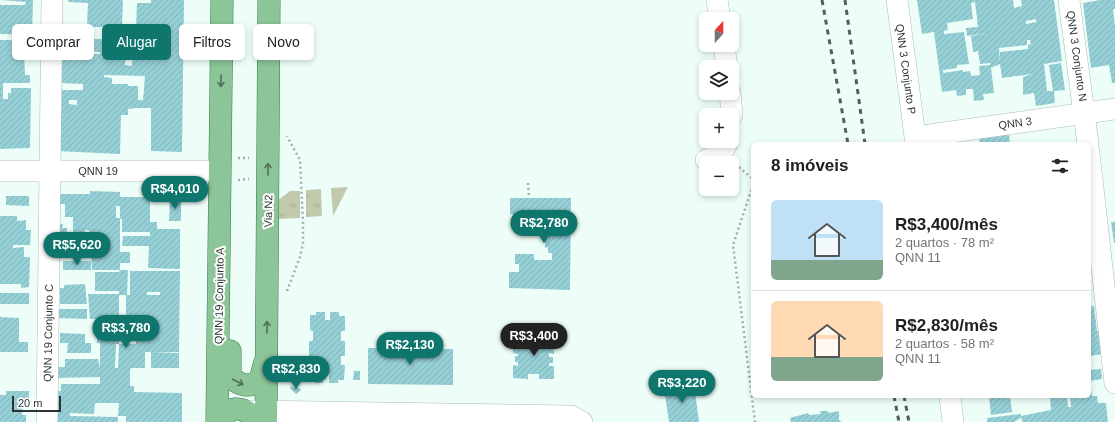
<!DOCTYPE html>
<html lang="pt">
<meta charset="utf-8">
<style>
:root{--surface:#fff;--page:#f2f2f2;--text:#202124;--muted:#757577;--line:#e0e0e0;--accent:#0f766e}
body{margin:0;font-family:Arial,sans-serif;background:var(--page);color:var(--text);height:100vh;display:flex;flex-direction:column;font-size:15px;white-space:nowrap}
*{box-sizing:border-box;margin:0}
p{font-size:13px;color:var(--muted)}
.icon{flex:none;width:22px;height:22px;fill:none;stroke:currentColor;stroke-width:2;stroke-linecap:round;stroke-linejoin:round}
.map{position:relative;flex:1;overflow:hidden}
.side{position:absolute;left:751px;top:142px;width:340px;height:256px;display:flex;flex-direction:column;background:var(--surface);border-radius:6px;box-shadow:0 2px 6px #0003}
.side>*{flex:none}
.hud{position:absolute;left:12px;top:24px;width:380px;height:36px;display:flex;gap:8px}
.needle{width:26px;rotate:21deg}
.controls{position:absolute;left:699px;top:12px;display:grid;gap:8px}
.controls a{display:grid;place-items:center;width:40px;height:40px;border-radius:6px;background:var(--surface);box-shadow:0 2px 6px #0003;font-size:20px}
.scale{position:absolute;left:12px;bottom:10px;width:49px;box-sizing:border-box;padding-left:4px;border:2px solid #2e3432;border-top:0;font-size:11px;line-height:14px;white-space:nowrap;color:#2e3432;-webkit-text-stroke:3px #fff;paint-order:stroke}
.price{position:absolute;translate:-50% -34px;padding:0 9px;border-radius:14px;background:var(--accent);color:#fff;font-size:13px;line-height:26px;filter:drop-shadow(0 1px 2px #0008)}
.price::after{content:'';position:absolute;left:50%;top:24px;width:12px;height:9px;margin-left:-6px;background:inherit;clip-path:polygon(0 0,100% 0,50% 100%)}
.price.selected{background:#222;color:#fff}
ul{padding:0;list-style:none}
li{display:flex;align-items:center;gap:12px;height:100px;padding:0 20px}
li+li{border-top:1px solid var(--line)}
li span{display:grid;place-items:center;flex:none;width:112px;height:80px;border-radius:6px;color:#555}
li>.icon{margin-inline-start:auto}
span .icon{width:48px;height:48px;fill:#fffc;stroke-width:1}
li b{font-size:17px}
h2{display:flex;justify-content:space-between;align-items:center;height:48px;padding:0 20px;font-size:17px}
.chip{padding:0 14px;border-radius:6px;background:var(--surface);box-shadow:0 2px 6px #0003;font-size:14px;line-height:36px}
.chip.selected{background:var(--accent);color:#fff}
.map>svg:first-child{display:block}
.grass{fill:url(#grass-tufts)}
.building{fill:url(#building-hatch);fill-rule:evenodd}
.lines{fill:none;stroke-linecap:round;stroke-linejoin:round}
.minor-casing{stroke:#acbcb7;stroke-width:22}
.major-casing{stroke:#387948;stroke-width:23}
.path{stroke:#a2afab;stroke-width:2.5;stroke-dasharray:2 3;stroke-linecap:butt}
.minor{stroke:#fff;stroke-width:21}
.major{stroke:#8bc598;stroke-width:22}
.rail{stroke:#555e5b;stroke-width:3;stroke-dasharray:5 5;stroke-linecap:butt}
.oneway{stroke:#536e5b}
.labels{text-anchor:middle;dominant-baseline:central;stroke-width:4;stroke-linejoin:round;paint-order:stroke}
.street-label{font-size:11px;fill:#2e3432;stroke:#fff}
</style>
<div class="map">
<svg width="1115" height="422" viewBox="0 0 1115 422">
<defs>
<pattern id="grass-tufts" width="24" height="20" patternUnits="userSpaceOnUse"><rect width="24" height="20" fill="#c1caac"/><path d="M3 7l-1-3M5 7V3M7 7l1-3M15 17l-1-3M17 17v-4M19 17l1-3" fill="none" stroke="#a6ae94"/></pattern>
<pattern id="building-hatch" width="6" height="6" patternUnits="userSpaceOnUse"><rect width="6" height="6" fill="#96d0d7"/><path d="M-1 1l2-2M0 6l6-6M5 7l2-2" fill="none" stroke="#82b3b9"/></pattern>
</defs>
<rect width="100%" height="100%" fill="#edfef9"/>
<path class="grass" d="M 348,187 L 333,216 L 331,188 Z
M 321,189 L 322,216 L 306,217 L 306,190 Z
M 290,191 L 300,191 L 300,218 L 278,219 L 277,201 Z"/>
<path class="building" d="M 1,0 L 33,0 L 32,35 L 0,34 L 0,5 L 25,5 L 26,2 Z
M 68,0 L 123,0 L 122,27 L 119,27 L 119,52 L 122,52 L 122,27 L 136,27 L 137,3 L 151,3 L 151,0 L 184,0 L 182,152 L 151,151 L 151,108 L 137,108 L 128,109 L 128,115 L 121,115 L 120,154 L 56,151 L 60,90 L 83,90 L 83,84 L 60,83 L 61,39 L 67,39 L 67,35 L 87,36 L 87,39 L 103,39 L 103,27 L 87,27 L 88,3 L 68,2 ZM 137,27 L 154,27 L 154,40 L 151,40 L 151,52 L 135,52 ZM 81,51 L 100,52 L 100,54 L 82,54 ZM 128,59 L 132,59 L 132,66 L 125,65 L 125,61 ZM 104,75 L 145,76 L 143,100 L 138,100 L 138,86 L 128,86 L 128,84 L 112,84 L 112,78 L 104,77 ZM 69,100 L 77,100 L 77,105 L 69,104 Z
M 917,0 L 1013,0 L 1014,8 L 1022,6 L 1021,0 L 1054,0 L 1062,61 L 1044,64 L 1047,91 L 1053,91 L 1049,65 L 1061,63 L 1065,90 L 1054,91 L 1055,103 L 1036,106 L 1034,93 L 1023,95 L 1023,77 L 1032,74 L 1002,78 L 1000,64 L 991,68 L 994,93 L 983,94 L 984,100 L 974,101 L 973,89 L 966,89 L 966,95 L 957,96 L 956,90 L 942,92 L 934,32 L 922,34 ZM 975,2 L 978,27 L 966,28 L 967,36 L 986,33 L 971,36 L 973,52 L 978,51 L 980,64 L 990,63 L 990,65 L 979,66 L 980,75 L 971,76 L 970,71 L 963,72 L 963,70 L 943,73 L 943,70 L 957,68 L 957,65 L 969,64 L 964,32 L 944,34 L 944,31 L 948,30 L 947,23 L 973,19 L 971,3 ZM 1036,19 L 1036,22 L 1026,24 L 1026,21 ZM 1027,40 L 1030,40 L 1031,44 L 1028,45 L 1028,49 L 1000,52 L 1000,62 L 999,48 L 1027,45 Z
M 1100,0 L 1115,0 L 1115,9 L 1113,9 L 1115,27 L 1115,83 L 1112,83 L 1109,65 L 1091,68 L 1083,3 Z
M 0,40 L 32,40 L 32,51 L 24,50 L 25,75 L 30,75 L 30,83 L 3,83 L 3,99 L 8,99 L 8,93 L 11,93 L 11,88 L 31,88 L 30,148 L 0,149 Z
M 1009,134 L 1010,144 L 980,144 L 979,138 Z
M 90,191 L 120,192 L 120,197 L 150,197 L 150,222 L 157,222 L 157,229 L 180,229 L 180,269 L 148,268 L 149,246 L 122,246 L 123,236 L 150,236 L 150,232 L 122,232 L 122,219 L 120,219 L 120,252 L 130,252 L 130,263 L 120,263 L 120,270 L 92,270 L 91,245 L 58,245 L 59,224 L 63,224 L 62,228 L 67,228 L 67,233 L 71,233 L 71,237 L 90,237 L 89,230 L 85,230 L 85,236 L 73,236 L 73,217 L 65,217 L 65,204 L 59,204 L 58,194 L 90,194 ZM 116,206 L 120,206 L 120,218 L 116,218 Z
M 6,196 L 29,196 L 29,206 L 6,205 Z
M 170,198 L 181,198 L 181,221 L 169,221 Z
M 510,198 L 571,198 L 570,290 L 509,288 L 509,272 L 519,272 L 519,264 L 515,264 L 515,254 L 534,254 L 534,260 L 552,260 L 552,253 L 548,253 L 548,247 L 545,248 L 545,239 L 548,239 L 548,234 L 552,234 L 552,227 L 535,227 L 535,233 L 515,233 L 515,223 L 520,223 L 520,215 L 510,214 Z
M 0,216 L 17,216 L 17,221 L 26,220 L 26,230 L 31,230 L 30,245 L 13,245 L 13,248 L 24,247 L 24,257 L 30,257 L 29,287 L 21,288 L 21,284 L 0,284 Z
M 1111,222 L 1115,222 L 1115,243 L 1114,243 Z
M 63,261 L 91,261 L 91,270 L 63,270 Z
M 120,270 L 128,270 L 127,295 L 130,295 L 130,271 L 180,271 L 179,352 L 145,352 L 145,368 L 131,368 L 130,370 L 130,386 L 134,386 L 134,392 L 182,393 L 182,422 L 126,422 L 126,416 L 118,416 L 119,403 L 95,403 L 94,414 L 70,413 L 70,416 L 118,417 L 118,422 L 53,422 L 54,392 L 61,391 L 61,384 L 100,384 L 100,377 L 57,378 L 57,367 L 65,367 L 65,359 L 98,359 L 100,368 L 100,343 L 97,343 L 97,319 L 90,319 L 88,294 L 119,294 L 119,291 L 95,291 L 95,272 L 119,272 ZM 147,292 L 160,292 L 160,295 L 147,295 ZM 119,295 L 126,295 L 126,319 L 142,319 L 142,324 L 125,323 L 125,319 L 113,319 L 113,316 L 119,316 ZM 119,339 L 136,339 L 136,344 L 119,344 L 118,368 L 115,368 L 116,344 L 119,344 Z
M 85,284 L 87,304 L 60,304 L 60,288 L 64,288 L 64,285 Z
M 0,293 L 29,293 L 29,304 L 0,304 Z
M 1094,306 L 1097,331 L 1100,330 L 1104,354 L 1089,356 L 1089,307 Z
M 58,309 L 87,309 L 87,319 L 57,318 Z
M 316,312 L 325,312 L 325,320 L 330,320 L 330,312 L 339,312 L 339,316 L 345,316 L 345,331 L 341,331 L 341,341 L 345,341 L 345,356 L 341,356 L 341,365 L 345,365 L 344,380 L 338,380 L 338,383 L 329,383 L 329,375 L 324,375 L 323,383 L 315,383 L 316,380 L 309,380 L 309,364 L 313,364 L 313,356 L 309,356 L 309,341 L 313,341 L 313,331 L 310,330 L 310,315 L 316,315 Z
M 0,317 L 19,318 L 19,342 L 28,342 L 28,352 L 0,352 Z
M 60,333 L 85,334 L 85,343 L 91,343 L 91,353 L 67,353 L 68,343 L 60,343 Z
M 513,336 L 528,336 L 528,341 L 540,341 L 540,336 L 554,337 L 554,354 L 549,353 L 549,357 L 553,357 L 553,363 L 549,363 L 549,366 L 554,366 L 554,379 L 539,379 L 539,374 L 528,374 L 528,379 L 513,378 L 513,365 L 518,366 L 518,362 L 515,362 L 515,356 L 518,356 L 518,354 L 513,353 Z
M 368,348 L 453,349 L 453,385 L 368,384 Z
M 151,352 L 179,353 L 179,368 L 151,368 Z
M 1101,369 L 1102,379 L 1089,381 L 1089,370 Z
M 354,371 L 360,371 L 360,380 L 353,380 Z
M 694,384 L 699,422 L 669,422 L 664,388 L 677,386 L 678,388 L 681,388 L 681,386 Z
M 292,386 L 294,388 L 296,386 L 301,390 L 296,394 L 290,388 Z
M 1089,389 L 1091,389 L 1092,396 L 1097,396 L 1098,403 L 1106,403 L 1108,422 L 1022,422 L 1021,416 L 1051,410 L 1050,396 L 1067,396 L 1068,407 L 1071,407 L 1070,396 L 1089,396 Z
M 6,391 L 29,391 L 29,401 L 22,401 L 22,415 L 26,415 L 26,422 L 0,422 L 0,395 L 6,395 Z
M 989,396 L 1010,396 L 1012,412 L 991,415 Z
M 820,411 L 828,411 L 828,413 L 839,411 L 839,420 L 842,422 L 791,422 L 790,418 L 808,413 L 809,415 L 821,414 Z
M 1021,414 L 1021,418 L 1014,422 L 987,422 L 987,418 Z"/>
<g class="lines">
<defs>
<path id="minor" d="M 717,0 L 720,19
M 897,0 L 916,144
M 1069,0 L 1088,144
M 724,45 L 727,67
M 730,93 L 732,115
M 915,137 L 1115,109
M 1089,153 L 1115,383
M 706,160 L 722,153 L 728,141
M 0,171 L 220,171
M 950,396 L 953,422
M 248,411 L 571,416 L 582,422
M 47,422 L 52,0"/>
<path id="major" d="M 230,351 L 230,377 C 241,386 249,388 260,380 L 265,362
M 217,422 L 222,0
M 222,422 C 226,405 243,406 253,417 L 253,422
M 266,422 L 269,0"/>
</defs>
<use href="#minor" class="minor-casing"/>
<use href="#major" class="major-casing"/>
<path class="path" d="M 238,158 L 249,158
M 735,164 L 753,179
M 238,180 L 249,179
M 528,183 L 529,197
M 753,185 L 733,245 L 755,422
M 287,291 L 300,257 L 303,243 L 303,223 L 300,160 L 287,136"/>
<use href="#minor" class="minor"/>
<use href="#major" class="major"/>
<path class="rail" d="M 822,0 L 848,144
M 845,0 L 865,144
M 894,396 L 899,422
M 904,396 L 909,422"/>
</g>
<defs><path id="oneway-shaft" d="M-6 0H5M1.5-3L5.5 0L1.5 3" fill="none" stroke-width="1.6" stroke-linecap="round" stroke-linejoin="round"/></defs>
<g class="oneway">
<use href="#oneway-shaft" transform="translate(221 81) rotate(91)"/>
<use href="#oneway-shaft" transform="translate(268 169) rotate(-90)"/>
<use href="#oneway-shaft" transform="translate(267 327) rotate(-90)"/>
<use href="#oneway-shaft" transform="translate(238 382) rotate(27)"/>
</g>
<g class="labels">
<g class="street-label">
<text transform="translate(1077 56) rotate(82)">QNN 3 Conjunto N</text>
<text transform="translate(906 69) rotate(82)">QNN 3 Conjunto P</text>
<text transform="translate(1015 123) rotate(-8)">QNN 3</text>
<text x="98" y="171">QNN 19</text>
<text transform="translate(268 211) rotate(-89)">Via N2</text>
<text transform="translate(219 296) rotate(-89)">QNN 19 Conjunto A</text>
<text transform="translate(48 333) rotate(-89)">QNN 19 Conjunto C</text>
</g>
</g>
</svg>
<div class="controls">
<a><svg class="needle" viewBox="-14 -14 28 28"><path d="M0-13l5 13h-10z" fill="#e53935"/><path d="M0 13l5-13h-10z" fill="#757577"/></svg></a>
<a><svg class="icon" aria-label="layers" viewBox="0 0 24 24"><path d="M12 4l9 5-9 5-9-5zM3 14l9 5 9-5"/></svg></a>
<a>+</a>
<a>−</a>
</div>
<div class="scale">20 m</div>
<b class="price" style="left:175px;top:210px">R$4,010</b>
<b class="price" style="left:544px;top:244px">R$2,780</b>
<b class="price" style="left:77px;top:266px">R$5,620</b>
<b class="price" style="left:126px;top:349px">R$3,780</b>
<b class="price selected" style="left:534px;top:357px">R$3,400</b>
<b class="price" style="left:410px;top:366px">R$2,130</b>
<b class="price" style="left:296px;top:390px">R$2,830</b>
<b class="price" style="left:682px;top:404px">R$3,220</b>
<div class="hud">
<a class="chip">Comprar</a>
<a class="chip selected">Alugar</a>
<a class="chip">Filtros</a>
<a class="chip">Novo</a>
</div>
<section class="side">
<h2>8 imóveis<svg class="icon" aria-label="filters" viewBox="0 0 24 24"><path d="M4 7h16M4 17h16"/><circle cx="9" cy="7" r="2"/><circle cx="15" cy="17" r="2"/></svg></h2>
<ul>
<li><span style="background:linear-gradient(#bfe0f5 75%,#7fa58c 0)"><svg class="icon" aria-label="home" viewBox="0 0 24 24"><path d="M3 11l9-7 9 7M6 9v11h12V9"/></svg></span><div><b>R$3,400/mês</b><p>2 quartos · 78 m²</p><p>QNN 11</p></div></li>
<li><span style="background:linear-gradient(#ffd9b3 70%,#7fa58c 0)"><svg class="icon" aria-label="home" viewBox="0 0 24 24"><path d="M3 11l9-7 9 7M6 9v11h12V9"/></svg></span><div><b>R$2,830/mês</b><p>2 quartos · 58 m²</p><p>QNN 11</p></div></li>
</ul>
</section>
</div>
